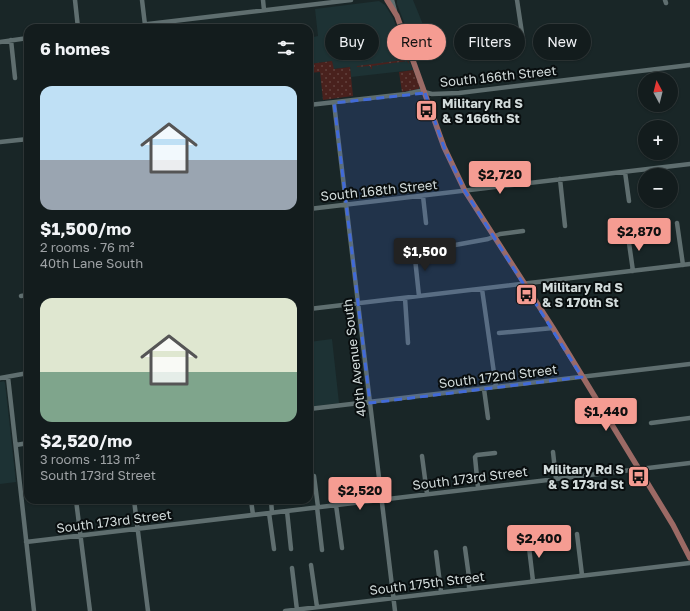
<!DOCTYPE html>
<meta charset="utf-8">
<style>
:root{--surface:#131c1d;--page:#1c2526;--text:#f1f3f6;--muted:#9da1a4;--line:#323a3b;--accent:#f59c92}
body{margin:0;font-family:"Golos Text",sans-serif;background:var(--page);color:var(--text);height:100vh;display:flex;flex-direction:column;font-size:15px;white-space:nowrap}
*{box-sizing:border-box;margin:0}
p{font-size:13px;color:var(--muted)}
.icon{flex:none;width:22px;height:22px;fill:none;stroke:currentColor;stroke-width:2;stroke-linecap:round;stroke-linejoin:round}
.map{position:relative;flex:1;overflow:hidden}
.sheet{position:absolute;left:24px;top:24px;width:289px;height:480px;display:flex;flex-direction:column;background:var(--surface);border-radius:12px;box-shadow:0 1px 3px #0004,0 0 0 1px var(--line)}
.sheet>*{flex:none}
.banner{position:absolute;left:325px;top:24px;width:305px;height:36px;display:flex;gap:8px}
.needle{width:26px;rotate:353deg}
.fabs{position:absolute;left:638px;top:72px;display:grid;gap:8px}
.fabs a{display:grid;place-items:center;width:40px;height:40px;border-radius:50%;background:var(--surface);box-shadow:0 1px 3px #0004,0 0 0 1px var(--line);font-size:20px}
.price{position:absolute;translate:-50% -34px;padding:0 9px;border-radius:4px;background:var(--accent);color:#111;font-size:13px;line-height:26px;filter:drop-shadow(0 1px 2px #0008)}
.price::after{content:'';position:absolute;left:50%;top:24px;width:12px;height:9px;margin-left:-6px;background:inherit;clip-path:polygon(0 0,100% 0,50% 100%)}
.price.active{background:#222;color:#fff}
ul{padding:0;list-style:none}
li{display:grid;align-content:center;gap:8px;height:212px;padding:0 16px}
li span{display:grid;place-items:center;height:124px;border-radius:12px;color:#555}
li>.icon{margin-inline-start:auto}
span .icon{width:72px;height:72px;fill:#fffc;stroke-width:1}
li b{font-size:17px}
h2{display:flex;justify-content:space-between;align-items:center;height:48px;padding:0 16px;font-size:17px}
.chip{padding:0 14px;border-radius:18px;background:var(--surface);box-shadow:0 1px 3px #0004,0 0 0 1px var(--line);font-size:14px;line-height:36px}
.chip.active{background:var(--accent);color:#111}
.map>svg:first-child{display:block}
.built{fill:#1d3234}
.green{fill:url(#green-dots)}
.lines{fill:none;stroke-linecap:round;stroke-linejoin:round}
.minor{stroke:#5f6e6f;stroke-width:4.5}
.major{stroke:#9c6a65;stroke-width:5.5}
.marked{fill:#416ad9;fill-opacity:0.2;stroke:#416ad9;stroke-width:3;stroke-dasharray:8 5;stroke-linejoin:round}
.labels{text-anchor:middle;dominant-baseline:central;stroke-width:4;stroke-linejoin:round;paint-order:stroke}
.street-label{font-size:13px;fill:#d2dbdb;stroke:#090e0f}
.poi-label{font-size:13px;font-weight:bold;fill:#d2dbdb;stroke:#090e0f;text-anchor:start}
</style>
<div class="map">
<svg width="690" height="611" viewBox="0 0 690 611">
<defs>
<pattern id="green-dots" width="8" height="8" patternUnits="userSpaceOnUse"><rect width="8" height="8" fill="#49211d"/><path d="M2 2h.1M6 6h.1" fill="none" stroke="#62413d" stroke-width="1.8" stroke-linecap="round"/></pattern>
</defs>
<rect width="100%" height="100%" fill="#192627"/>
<path class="built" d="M 397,0 L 413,0 L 424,27 L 407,30 L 397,4 Z
M 379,1 L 385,5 L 393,18 L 413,70 L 351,77 L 350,67 L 333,69 L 332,61 L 309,64 L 309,38 L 318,36 L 315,9 Z
M 332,339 L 339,403 L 309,407 L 309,342 Z
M 4,381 L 5,383 L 16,482 L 0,484 L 0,382 Z"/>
<path class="green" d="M 408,57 L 409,64 L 407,61 L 372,66 L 372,69 L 371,69 L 370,66 L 357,67 L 357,66 L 404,60 L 404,58 Z
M 332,61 L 334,69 L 350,67 L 353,96 L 323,100 L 320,72 L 309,73 L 309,64 Z
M 413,70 L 419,85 L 419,89 L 402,92 L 399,72 Z"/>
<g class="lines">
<path class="minor" d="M 75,0 L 78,28
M 142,0 L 145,25
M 263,0 L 264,10
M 392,0 L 395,11
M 517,0 L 523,40
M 665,0 L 666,3
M 114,28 L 351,0
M 11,40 L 15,78
M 0,42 L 28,38
M 334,103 L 395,611
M 309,105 L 406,94 L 420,91 L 432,94 L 459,93 L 690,65
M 0,142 L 28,139
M 625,172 L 629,201
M 560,179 L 565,226
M 423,196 L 426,223
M 309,209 L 690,164
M 677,223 L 683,265
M 628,236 L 633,271
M 455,245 L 488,239 L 500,234 L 523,231
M 414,249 L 419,296
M 482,289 L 496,387
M 21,296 L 28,295
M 405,298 L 408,343
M 309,309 L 690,264
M 499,333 L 553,328
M 8,377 L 34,611
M 0,378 L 28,373
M 484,389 L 488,418
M 309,409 L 690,364
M 651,423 L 690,418
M 16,445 L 28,443
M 553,452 L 556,479
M 422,456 L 427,494
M 314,476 L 318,507
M 478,488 L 475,457 L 477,455 L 495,453
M 76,500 L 90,611
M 134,500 L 148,611
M 251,500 L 253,515
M 271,500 L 272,513
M 336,505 L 342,548
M 317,507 L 322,550
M 287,511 L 291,549
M 269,513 L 274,549
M 577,534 L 582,575
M 528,539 L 533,581
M 26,542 L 690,463
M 465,548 L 469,577 L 469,589
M 436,552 L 441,592
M 311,565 L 317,607
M 292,568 L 297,610
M 285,611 L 690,563"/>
<path class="major" d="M 387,0 L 397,16 L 444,147 L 465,191 L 553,328 L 673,525 L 690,558"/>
</g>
<path class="marked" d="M 425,93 L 444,147 L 465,191 L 582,377 L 370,403 L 334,103 Z"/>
<defs>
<symbol id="bus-square" viewBox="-11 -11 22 22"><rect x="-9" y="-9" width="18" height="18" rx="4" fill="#f59c92" stroke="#090e0f"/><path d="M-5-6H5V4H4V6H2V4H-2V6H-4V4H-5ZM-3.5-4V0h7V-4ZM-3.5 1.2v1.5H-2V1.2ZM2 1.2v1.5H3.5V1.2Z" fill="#111"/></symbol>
</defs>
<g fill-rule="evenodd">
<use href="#bus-square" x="414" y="98" width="25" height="25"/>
<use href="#bus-square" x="514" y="282" width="25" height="25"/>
<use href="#bus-square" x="626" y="464" width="25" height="25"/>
</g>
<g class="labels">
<g class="street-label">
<text transform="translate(498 76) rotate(-6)">South 166th Street</text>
<text transform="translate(379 190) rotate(-6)">South 168th Street</text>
<text transform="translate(354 358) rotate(-97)">40th Avenue South</text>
<text transform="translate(498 376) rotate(-7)">South 172nd Street</text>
<text transform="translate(470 478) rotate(-7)">South 173rd Street</text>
<text transform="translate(114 521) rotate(-7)">South 173rd Street</text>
<text transform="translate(427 583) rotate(-7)">South 175th Street</text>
</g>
<g class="poi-label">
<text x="442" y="103">Military Rd S<tspan x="442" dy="15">&amp; S 166th St</tspan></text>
<text x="542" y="287">Military Rd S<tspan x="542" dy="15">&amp; S 170th St</tspan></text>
<text x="624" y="469" text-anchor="end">Military Rd S<tspan x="624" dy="15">&amp; S 173rd St</tspan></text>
</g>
</g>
</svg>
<div class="fabs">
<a><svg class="needle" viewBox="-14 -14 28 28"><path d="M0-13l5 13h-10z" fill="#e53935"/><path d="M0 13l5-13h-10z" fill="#9da1a4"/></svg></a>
<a>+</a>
<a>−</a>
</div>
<b class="price" style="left:500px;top:195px">$2,720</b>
<b class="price" style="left:639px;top:252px">$2,870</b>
<b class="price active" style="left:425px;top:272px">$1,500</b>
<b class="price" style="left:606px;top:432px">$1,440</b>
<b class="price" style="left:360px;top:511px">$2,520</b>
<b class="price" style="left:539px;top:559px">$2,400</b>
<div class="banner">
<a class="chip">Buy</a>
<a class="chip active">Rent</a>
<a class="chip">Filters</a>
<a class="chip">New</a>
</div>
<section class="sheet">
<h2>6 homes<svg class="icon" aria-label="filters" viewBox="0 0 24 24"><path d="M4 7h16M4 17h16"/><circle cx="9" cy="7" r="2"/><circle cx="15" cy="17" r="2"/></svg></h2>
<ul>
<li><span style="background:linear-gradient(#bfe0f5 60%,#9aa5b1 0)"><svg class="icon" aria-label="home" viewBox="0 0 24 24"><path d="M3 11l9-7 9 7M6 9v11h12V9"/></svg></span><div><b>$1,500/mo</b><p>2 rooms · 76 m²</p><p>40th Lane South</p></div></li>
<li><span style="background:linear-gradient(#dfe7d0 60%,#7fa58c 0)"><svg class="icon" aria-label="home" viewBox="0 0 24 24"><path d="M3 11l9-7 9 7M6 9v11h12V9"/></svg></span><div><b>$2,520/mo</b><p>3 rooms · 113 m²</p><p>South 173rd Street</p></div></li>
</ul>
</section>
</div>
